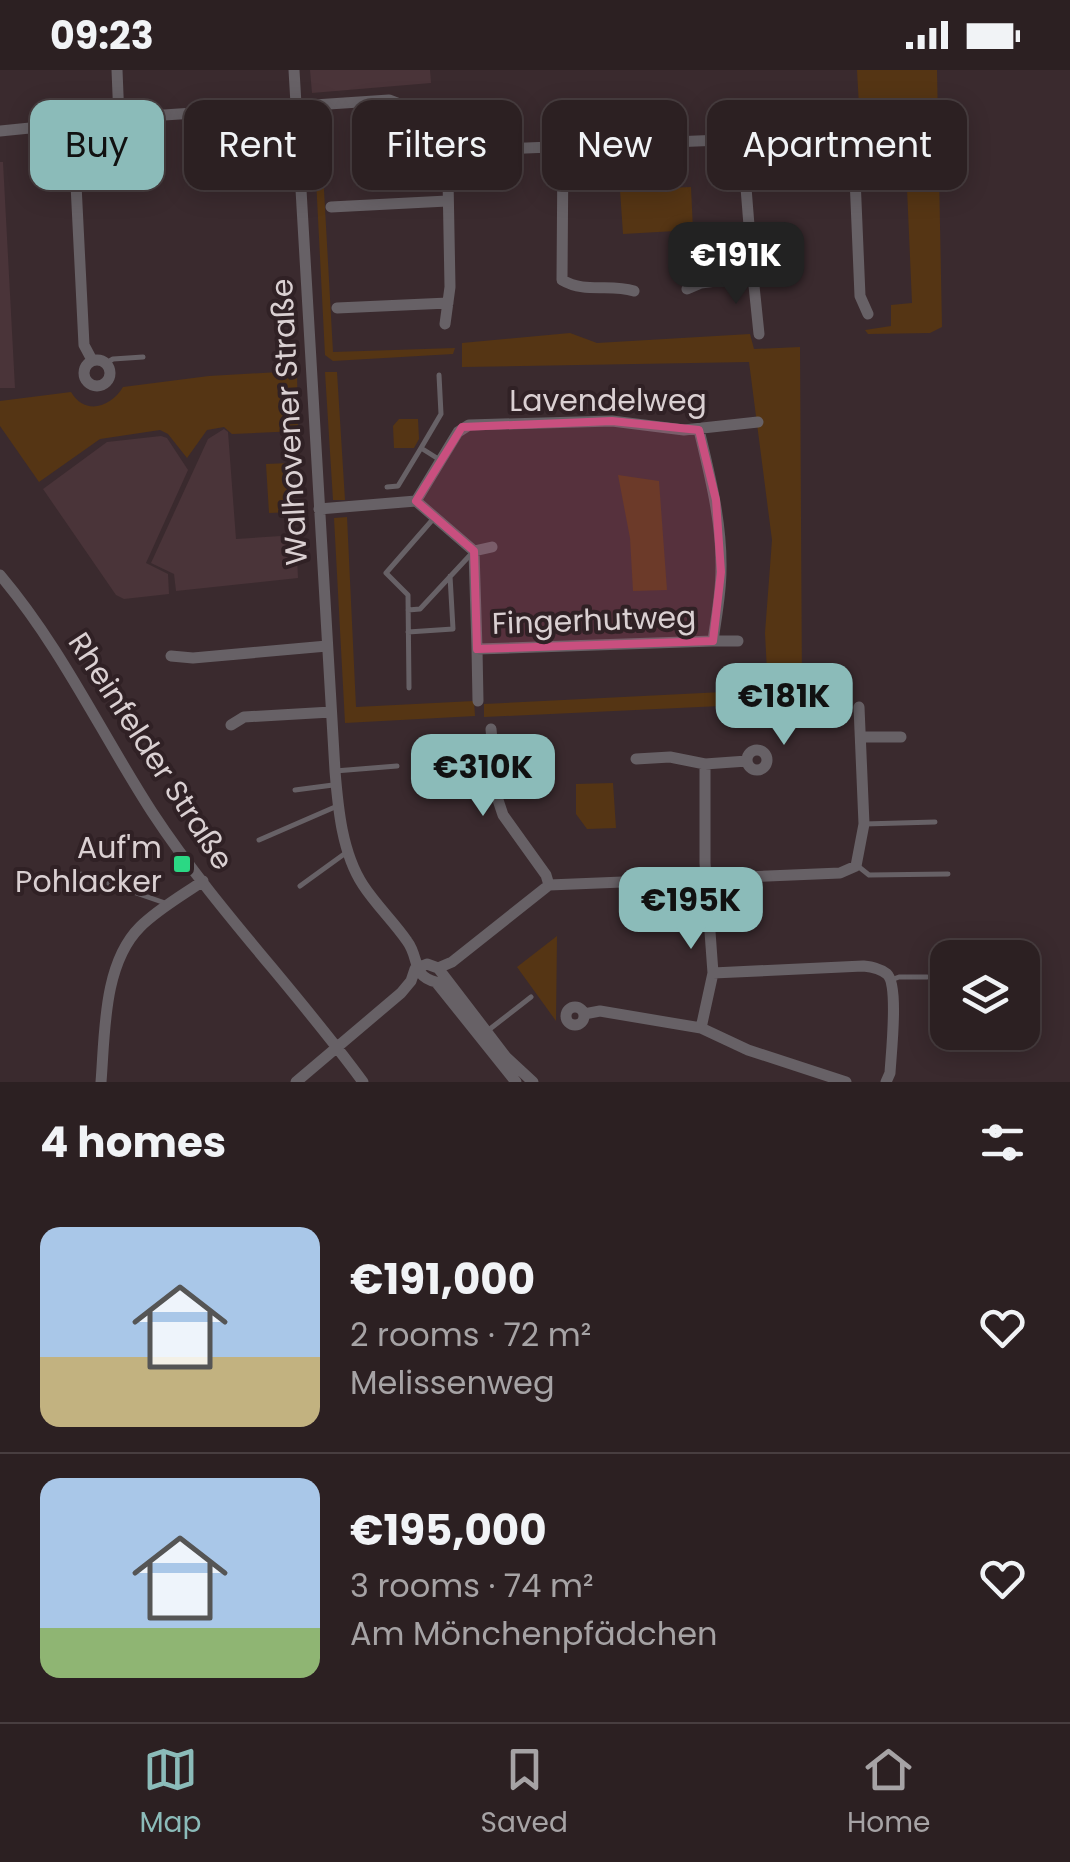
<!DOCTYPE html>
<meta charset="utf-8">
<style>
:root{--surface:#2c2022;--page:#34282a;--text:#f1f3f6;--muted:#a6a3a5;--line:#483e40;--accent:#8bbbb9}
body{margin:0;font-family:Poppins,sans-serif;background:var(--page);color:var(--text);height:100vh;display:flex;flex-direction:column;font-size:38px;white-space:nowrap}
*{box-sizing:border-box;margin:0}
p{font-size:32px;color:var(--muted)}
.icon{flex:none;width:55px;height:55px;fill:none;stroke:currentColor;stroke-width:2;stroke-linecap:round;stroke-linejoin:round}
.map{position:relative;height:1012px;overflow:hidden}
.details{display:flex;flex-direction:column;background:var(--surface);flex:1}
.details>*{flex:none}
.top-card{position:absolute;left:30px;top:30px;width:1010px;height:90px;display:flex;gap:20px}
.controls{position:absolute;left:930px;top:870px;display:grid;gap:20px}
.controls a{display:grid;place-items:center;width:110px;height:110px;border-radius:20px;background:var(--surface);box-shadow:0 5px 25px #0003,0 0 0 2px var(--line);font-size:50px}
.price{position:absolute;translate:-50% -85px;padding:0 22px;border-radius:20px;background:var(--accent);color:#111;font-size:32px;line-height:65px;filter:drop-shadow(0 2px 5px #0008)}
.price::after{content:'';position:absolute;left:50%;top:60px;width:30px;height:22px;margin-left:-15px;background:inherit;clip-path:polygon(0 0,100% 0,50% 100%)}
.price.current{background:#222;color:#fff}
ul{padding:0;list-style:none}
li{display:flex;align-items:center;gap:30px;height:250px;padding:0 40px}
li+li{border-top:2px solid var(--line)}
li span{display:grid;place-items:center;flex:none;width:280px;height:200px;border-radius:20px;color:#555}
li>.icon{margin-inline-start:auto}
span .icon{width:120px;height:120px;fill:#fffc;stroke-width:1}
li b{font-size:42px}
h2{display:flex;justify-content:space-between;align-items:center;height:120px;padding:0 40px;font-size:42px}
.chip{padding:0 35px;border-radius:20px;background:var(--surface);box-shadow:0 5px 25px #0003,0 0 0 2px var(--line);font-size:35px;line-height:90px}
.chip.current{background:var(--accent);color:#111}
.status{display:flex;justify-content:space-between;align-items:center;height:70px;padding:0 50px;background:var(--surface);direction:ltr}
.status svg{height:28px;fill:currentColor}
.dock{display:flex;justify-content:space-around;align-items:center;height:140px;border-top:2px solid var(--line);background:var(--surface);font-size:28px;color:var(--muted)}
.dock a{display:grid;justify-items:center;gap:5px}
.dock .current{color:var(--accent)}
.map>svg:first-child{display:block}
.built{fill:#4a3439}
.green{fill:#553514}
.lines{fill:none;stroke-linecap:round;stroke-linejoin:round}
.service{stroke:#676166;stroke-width:5}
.minor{stroke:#676166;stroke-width:11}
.marked{fill:#c94f7f;fill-opacity:0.2;stroke:#c94f7f;stroke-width:8;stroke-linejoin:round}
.poi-dot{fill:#2bd884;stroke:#302125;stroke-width:4}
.labels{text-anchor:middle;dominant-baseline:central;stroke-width:8;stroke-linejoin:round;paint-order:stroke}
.street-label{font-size:30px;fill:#dad0d2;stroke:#302125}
.poi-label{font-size:30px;fill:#dad0d2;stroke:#302125;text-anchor:end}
</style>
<div class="status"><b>09:23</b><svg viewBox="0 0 49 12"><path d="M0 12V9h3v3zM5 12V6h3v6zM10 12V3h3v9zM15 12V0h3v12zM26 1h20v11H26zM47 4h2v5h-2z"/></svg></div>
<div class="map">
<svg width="1070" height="1012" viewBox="0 0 1070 1012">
<rect width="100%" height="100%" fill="#3a2a2e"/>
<path class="built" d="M 310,0 L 430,0 L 431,13 L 312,23 Z
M 0,92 L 3,92 L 15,318 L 0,318 Z
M 224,359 L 228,362 L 236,469 L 296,465 L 298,508 L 176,521 L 174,504 L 151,493 L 208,369 Z
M 161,366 L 167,368 L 188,400 L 146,493 L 168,504 L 169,524 L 124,529 L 116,525 L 43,419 L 107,372 Z"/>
<path class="green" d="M 857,0 L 937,0 L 942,257 L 930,263 L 868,264 L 865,260 L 891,256 L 891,235 L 912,233 L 904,49 L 860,54 Z
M 320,48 L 333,282 L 455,278 L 453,284 L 333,291 L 325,285 L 313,50 Z
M 691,117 L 693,160 L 623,164 L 620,120 Z
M 570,263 L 597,273 L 750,264 L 754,279 L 800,277 L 802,619 L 768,621 L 765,563 L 772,470 L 749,292 L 462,297 L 462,273 Z
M 297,301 L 298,361 L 232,364 L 224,357 L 207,360 L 187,388 L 168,364 L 160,360 L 100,369 L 39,412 L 0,356 L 0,331 L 71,322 C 85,346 111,337 123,317 L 209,306 Z
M 325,302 L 337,302 L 345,430 L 333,430 Z
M 399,349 L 418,349 L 419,369 L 414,378 L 394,378 L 393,356 Z
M 290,393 L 293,442 L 269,443 L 266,394 Z
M 618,405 L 659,411 L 667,520 L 633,521 L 630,468 Z
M 347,447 L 356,637 L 474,631 L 475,646 L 345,653 L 334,448 Z
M 763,620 L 763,634 L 484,647 L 484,634 Z
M 613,713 L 616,758 L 587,759 L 576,744 L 576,714 Z
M 557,866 L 556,951 L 517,897 Z"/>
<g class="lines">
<path class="service" d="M 106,293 L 113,289 L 143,287
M 421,378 L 441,344 L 439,305
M 387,417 L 398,416 L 421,378 L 440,390
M 408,540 L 420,539 L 472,483
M 408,562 L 453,559 L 450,506
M 409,618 L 408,525 L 386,503 L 434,448
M 335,701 L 397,696
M 295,720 L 333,715
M 864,754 L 935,752
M 259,770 L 335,737
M 859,797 L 869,805 L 948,804
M 81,804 L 168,834
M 300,816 L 347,782
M 891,910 L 899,907 L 927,907
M 486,962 L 531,927"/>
<path class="minor" d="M 117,0 L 119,49
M 294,0 L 335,701 C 338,738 342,783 363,815 C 376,835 394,852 407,871 C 420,888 411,906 436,912 L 516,1012
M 73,54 L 84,275 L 92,290
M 0,61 L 149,46 L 389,30 L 433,47 L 480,73 L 501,79 L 842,65 L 852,74 L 854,84 L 860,226 L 868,244
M 563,76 L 562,210 C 586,224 609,213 634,221
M 331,137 L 447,131
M 753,206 L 759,264
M 687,219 L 701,213 L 753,206 L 742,67
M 337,238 L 448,233
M 445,254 L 450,217 L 447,55
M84 303a13 13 0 1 1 26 0a13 13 0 1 1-26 0Z
M 416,431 L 474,481 L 477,579 L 713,571 C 716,548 721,524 721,500 C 722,452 710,406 699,360
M 319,439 L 416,431 L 458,362 L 469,355 L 612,351 L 684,360 L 758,352
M 474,481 L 492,477
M 0,505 C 61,577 101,663 152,742 C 215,838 296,920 363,1012
M 713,571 L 738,571
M 477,579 L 478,631
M 171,586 L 193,588 L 327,576
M 231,655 L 244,647 L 331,642
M 491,659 L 497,727 L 503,745 L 546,805 L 549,815
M 862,667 L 901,667
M747 690a10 10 0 1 1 20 0a10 10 0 1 1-20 0Z
M 636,689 L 670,687 L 705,694 L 747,691
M 438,898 L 506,987 L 533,1012
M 415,899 L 427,894 L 438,898 L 452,892 L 549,815 L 840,803 L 856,796 L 864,754 L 859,637
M 713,903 L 863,896 C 871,897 880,898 887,904 C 899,915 891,984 890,1003 L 886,1012
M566 946a9 9 0 1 1 18 0a9 9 0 1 1-18 0Z
M 584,944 L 600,941 L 701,958 L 748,980 L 846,1012
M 701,958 L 713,903 L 705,793 L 705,694
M 101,1012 C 105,963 103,894 140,857 C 158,839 183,825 203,811
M 296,1012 L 401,923 L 411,911 L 415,899"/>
</g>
<path class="marked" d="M 612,351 L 699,360 L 716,430 L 721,502 L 713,571 L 477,579 L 474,481 L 416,431 L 462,357 Z"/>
<rect class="poi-dot" x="172" y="784" width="20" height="20" rx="5"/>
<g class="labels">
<g class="street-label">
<text x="608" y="330">Lavendelweg</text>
<text transform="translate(289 352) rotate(-93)">Walhovener Straße</text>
<text transform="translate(594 550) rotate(-2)">Fingerhutweg</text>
<text transform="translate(151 681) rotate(57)">Rheinfelder Straße</text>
</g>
<g class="poi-label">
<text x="162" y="777">Auf'm<tspan x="162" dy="34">Pohlacker</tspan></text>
</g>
</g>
</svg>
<div class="controls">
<a><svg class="icon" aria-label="layers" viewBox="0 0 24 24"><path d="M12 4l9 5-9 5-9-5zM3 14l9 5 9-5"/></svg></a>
</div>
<b class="price current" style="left:736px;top:237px">€191K</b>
<b class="price" style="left:784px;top:678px">€181K</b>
<b class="price" style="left:483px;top:749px">€310K</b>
<b class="price" style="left:691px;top:882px">€195K</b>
<div class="top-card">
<a class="chip current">Buy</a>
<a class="chip">Rent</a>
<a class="chip">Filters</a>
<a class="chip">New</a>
<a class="chip">Apartment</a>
</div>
</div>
<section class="details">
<h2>4 homes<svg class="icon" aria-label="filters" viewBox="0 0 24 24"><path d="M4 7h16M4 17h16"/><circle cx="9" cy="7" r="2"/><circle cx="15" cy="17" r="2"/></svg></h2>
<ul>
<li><span style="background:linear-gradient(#a9c7e8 65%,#c2b280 0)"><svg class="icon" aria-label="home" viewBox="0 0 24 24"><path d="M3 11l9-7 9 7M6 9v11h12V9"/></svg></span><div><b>€191,000</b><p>2 rooms · 72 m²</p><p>Melissenweg</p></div><svg class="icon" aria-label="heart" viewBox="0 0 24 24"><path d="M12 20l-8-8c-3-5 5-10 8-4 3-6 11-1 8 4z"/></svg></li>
<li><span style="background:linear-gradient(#a9c7e8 75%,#8fb573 0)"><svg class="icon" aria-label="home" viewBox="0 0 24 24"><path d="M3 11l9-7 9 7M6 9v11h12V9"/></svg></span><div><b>€195,000</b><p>3 rooms · 74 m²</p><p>Am Mönchenpfädchen</p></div><svg class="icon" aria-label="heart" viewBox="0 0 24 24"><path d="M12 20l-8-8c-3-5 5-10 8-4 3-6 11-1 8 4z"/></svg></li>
</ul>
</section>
<nav class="dock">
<a class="current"><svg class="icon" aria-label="map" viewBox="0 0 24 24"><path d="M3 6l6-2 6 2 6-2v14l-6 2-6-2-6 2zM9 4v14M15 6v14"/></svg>Map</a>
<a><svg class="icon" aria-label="saved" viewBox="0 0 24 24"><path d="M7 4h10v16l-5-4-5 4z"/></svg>Saved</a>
<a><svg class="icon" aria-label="home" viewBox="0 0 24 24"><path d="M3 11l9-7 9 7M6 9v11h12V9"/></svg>Home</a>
</nav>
